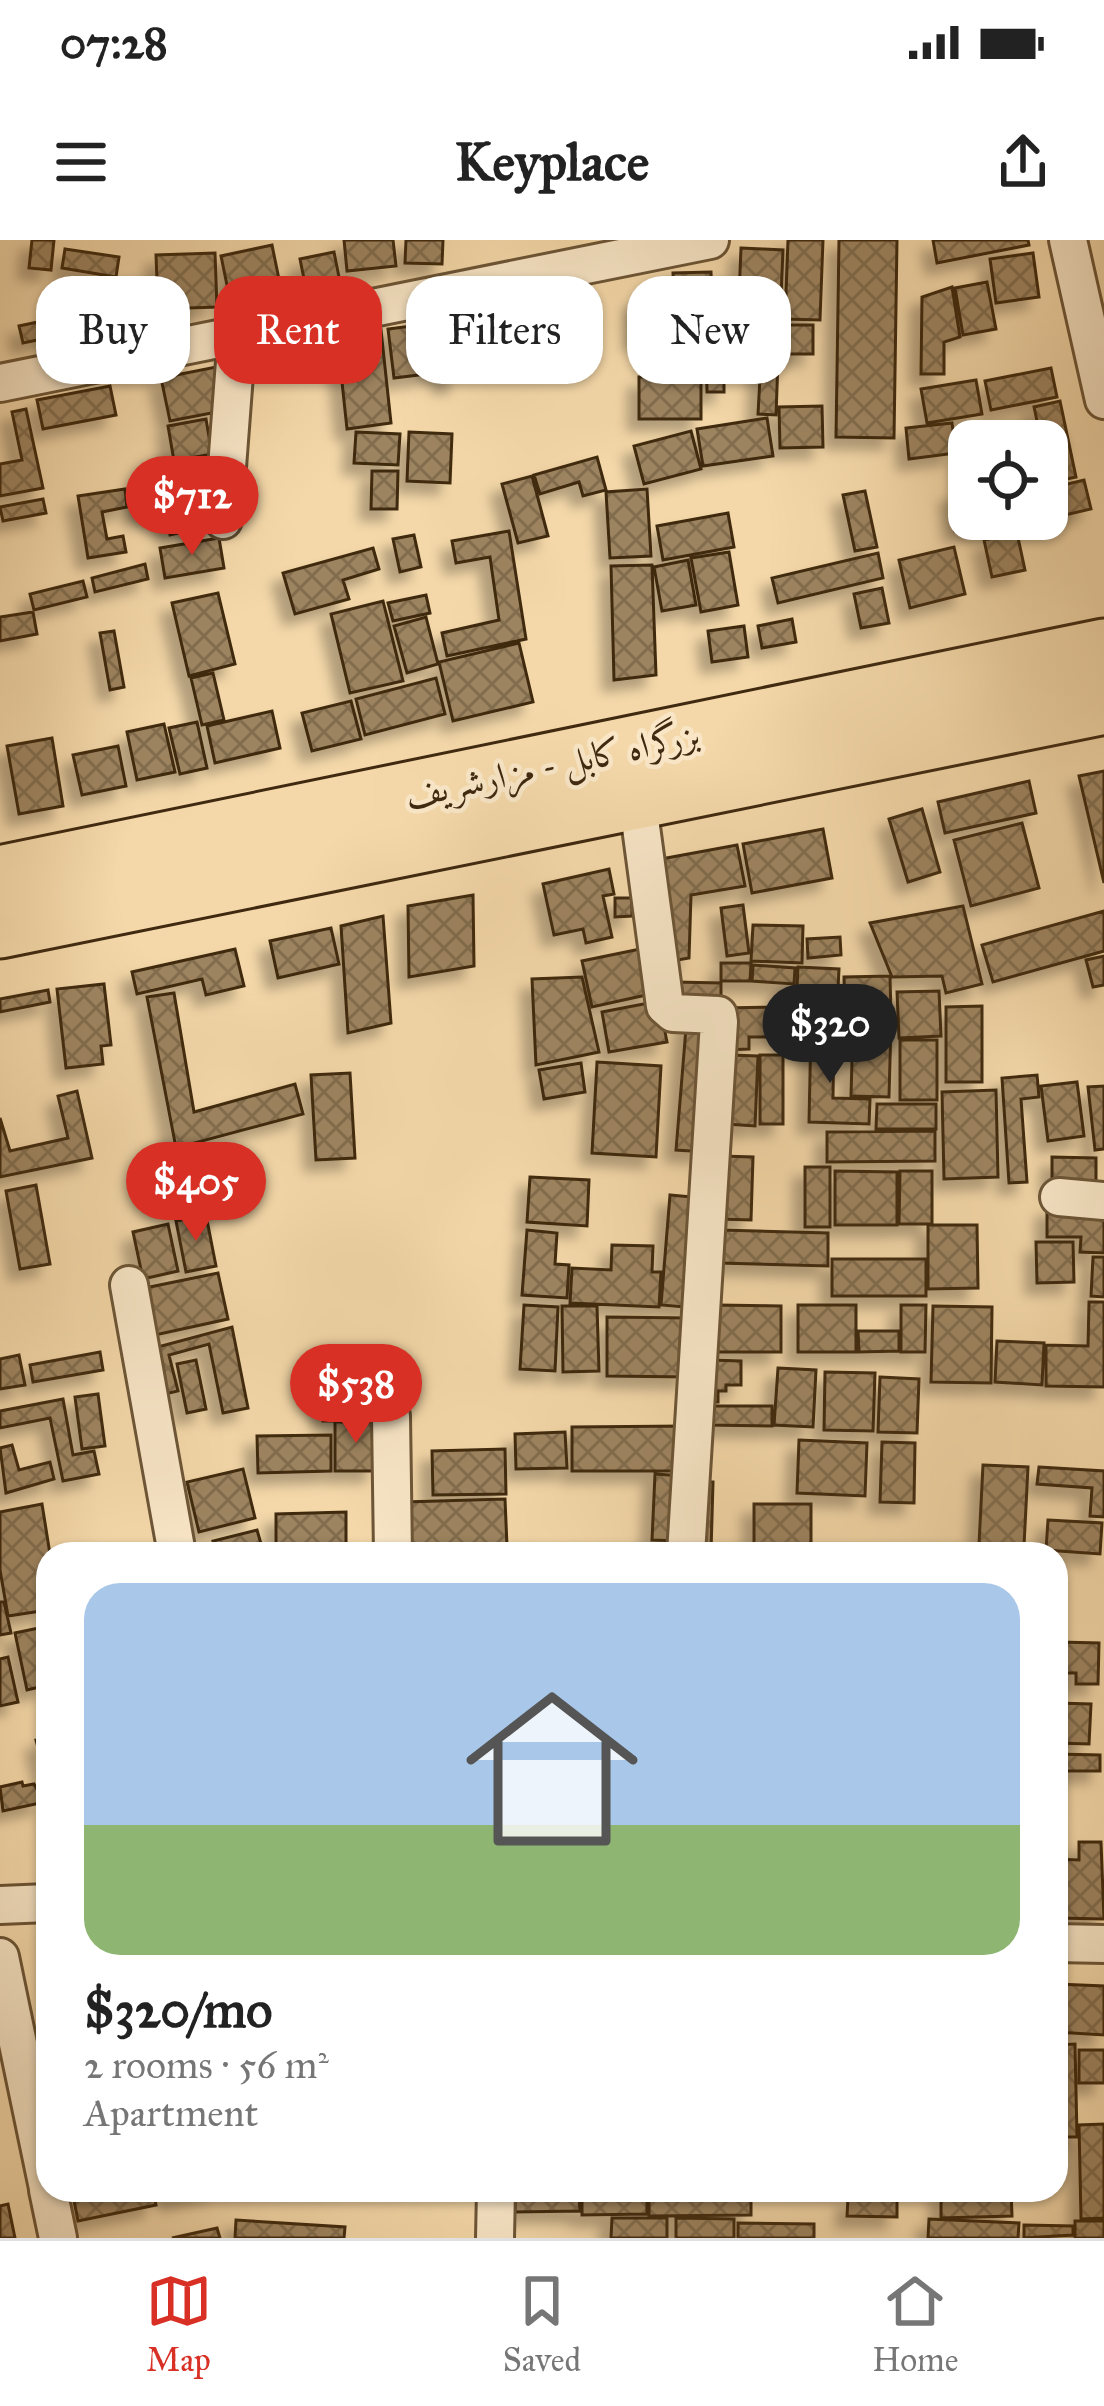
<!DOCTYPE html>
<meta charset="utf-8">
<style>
:root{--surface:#fff;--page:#f6f6f6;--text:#222;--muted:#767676;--line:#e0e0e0;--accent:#d93025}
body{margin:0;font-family:"IM FELL Great Primer",Amiri,serif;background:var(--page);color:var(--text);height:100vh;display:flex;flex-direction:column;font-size:45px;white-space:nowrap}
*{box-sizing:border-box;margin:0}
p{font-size:39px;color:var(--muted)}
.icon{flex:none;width:66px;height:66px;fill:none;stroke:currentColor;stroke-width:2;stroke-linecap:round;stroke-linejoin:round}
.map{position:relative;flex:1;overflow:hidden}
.side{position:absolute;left:36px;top:1302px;width:1032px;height:660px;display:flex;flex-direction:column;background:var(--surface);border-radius:36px;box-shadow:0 3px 9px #0004}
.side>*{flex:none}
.banner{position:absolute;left:36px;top:36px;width:1032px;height:108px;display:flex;gap:24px}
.tools{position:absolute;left:948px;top:180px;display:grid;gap:24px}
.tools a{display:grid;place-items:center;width:120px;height:120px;border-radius:24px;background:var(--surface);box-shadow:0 3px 9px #0004;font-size:60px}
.price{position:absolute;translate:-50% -102px;padding:0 27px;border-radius:42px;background:var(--accent);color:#fff;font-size:39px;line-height:78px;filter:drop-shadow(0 3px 6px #0008)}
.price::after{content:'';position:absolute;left:50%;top:72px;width:36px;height:27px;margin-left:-18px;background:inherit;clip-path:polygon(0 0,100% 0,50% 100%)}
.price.current{background:#222;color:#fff}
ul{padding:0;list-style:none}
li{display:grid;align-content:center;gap:24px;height:636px;padding:0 48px}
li+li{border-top:3px solid var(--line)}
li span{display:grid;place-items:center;height:372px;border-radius:36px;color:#555}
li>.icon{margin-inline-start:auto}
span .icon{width:216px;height:216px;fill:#fffc;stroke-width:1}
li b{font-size:51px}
.pill{padding:0 42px;border-radius:36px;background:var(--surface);box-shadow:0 3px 9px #0004;font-size:42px;line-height:108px}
.pill.current{background:var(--accent);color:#fff}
.status{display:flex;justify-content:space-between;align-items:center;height:84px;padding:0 60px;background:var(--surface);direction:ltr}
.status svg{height:33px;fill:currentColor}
header{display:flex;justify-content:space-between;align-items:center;height:156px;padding:0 48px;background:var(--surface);font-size:54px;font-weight:800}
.dock{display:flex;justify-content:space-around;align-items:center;height:168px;border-top:3px solid var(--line);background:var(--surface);font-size:33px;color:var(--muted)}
.dock a{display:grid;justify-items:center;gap:6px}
.dock .current{color:var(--accent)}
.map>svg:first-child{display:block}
.building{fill:url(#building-cross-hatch);stroke:#3f2910;stroke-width:3;filter:url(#shadow)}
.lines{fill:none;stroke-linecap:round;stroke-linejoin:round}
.minor-casing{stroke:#6c5536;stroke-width:42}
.trunk-casing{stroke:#3f2910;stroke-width:69}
.minor{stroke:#f8e6c7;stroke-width:36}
.trunk{stroke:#f4d8a9;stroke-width:63}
.labels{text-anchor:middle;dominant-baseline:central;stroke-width:9;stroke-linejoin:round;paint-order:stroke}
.street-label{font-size:36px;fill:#3f2910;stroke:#f8e6c7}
</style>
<div class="status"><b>07:28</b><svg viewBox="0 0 49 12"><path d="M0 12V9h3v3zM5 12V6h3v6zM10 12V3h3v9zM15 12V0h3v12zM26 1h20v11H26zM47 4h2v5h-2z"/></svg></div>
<header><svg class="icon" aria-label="menu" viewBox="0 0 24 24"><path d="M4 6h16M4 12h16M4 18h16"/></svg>Keyplace<svg class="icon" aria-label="share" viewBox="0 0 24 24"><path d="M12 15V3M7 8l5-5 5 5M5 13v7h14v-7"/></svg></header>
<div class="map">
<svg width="1104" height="1998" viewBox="0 0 1104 1998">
<defs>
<pattern id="building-cross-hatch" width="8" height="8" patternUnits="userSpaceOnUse" patternTransform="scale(3)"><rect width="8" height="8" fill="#9d8460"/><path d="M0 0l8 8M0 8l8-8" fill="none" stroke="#816c4e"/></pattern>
<filter id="shadow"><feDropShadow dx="-11" dy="11" stdDeviation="6" flood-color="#0004"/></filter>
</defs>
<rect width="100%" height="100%" fill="#f4d8a9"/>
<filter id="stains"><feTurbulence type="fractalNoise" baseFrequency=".00167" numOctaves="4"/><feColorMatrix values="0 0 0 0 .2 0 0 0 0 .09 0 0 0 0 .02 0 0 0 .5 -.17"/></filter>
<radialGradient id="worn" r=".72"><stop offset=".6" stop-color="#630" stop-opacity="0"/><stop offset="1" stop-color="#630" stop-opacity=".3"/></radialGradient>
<path class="building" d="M 32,0 L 54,0 L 51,30 L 29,28 Z
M 344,0 L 393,0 L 396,26 L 347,31 Z
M 406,0 L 443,0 L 442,24 L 405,23 Z
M 788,0 L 823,0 L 820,80 L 785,79 Z
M 839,0 L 897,0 L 894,198 L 836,197 Z
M 933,0 L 1028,0 L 1029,5 L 937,23 Z
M 272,5 L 281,49 L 230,60 L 221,16 Z
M 741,8 L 783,10 L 780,81 L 738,79 Z
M 65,9 L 119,17 L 116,37 L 62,28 Z
M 334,12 L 339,37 L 305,44 L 300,19 Z
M 215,13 L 217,67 L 158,69 L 156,15 Z
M 1033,13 L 1039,57 L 996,63 L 990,19 Z
M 711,32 L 713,89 L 675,90 L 673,33 Z
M 987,42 L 996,89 L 963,95 L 955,48 Z
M 112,44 L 113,95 L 91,95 L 90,45 Z
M 952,47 L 960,97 L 944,102 L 944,134 L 921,134 L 922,57 Z
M 635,58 L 667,58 L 666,100 L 635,99 Z
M 443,72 L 458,72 L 459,142 L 443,142 Z
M 81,73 L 85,90 L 23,103 L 19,86 Z
M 436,83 L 443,132 L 394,138 L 388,89 Z
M 762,85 L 813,85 L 813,114 L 762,114 Z
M 381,90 L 391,183 L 347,189 L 337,95 Z
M 706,109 L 724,109 L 724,152 L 707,152 Z
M 761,119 L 778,120 L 776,175 L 758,174 Z
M 226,125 L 222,171 L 170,181 L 161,138 Z
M 1051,128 L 1057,157 L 991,170 L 985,141 Z
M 639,137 L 701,137 L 701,179 L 639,179 Z
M 976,140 L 982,174 L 927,183 L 921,149 Z
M 110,146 L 116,175 L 43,189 L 37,160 Z
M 1060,161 L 1076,237 L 1047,243 L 1047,201 L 1029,201 L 1028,197 L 1040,195 L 1034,167 Z
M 822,166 L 823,207 L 780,208 L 779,167 Z
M 26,169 L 43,248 L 0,256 L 0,224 L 22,220 L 12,172 Z
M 767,178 L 773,216 L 703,226 L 697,189 Z
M 206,179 L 212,214 L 174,221 L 168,186 Z
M 952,183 L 956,213 L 909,219 L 906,188 Z
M 691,191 L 701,229 L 644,244 L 634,206 Z
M 356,192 L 400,194 L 398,225 L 354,223 Z
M 409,192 L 452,194 L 450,243 L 407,241 Z
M 597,217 L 606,250 L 583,256 L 579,242 L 540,254 L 534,235 Z
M 372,231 L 398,231 L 397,269 L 371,269 Z
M 532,236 L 548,296 L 518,303 L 502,244 Z
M 1084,240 L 1091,269 L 1014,287 L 1012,279 L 1047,279 L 1047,249 Z
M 171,244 L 175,269 L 135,275 L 131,250 Z
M 125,249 L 127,267 L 102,272 L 107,299 L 123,296 L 126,312 L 88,318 L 78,256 Z
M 647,249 L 651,316 L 610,318 L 606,252 Z
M 969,249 L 969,279 L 1004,279 L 1005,285 L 955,291 L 950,252 Z
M 865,251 L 877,307 L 855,311 L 843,255 Z
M 43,259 L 46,273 L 3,281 L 0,267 Z
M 215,263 L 214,285 L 170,295 L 165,272 Z
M 728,273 L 734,307 L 663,320 L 657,286 Z
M 509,291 L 526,399 L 447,416 L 442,393 L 499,380 L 490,317 L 456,323 L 452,301 Z
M 1017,293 L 1025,330 L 992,337 L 984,300 Z
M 414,295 L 421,327 L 400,332 L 393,299 Z
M 219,298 L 224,328 L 165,338 L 160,308 Z
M 954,307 L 965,354 L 910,368 L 899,320 Z
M 373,308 L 379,329 L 343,340 L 349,359 L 295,374 L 283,333 Z
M 729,312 L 738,365 L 701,372 L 691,318 Z
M 878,313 L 883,338 L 778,363 L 772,338 Z
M 688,320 L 696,365 L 662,371 L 654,327 Z
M 145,324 L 148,339 L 95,352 L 92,338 Z
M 652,325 L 656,435 L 614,440 L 611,326 Z
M 83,341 L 87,357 L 34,370 L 30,354 Z
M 882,348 L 889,383 L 861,388 L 854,354 Z
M 218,353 L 235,424 L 189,436 L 172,363 Z
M 426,355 L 430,373 L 393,381 L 388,363 Z
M 383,361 L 403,441 L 350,453 L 331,374 Z
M 33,372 L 37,394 L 0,401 L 0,377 Z
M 426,377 L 438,424 L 407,433 L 394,386 Z
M 792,379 L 796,402 L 762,408 L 758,386 Z
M 744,386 L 748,417 L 712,422 L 708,391 Z
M 114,391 L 124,447 L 110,450 L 100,393 Z
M 519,403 L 533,462 L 453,481 L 439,422 Z
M 213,433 L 224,480 L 202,485 L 191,438 Z
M 436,438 L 445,474 L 365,495 L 356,459 Z
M 351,461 L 361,499 L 312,511 L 302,473 Z
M 272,471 L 280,508 L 215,523 L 207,486 Z
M 197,482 L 207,528 L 180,534 L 169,488 Z
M 164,484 L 175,532 L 137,540 L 127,492 Z
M 52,498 L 63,566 L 19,574 L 7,506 Z
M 118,506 L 126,546 L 82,555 L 73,515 Z
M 1104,531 L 1104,643 L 1079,536 Z
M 1029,541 L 1036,573 L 945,593 L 938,562 Z
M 922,569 L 940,632 L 908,642 L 889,579 Z
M 1022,583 L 1039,648 L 971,666 L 954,600 Z
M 823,589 L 832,638 L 752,653 L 743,604 Z
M 737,605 L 745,646 L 691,655 L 689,718 L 666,722 L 661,619 Z
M 609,629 L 614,654 L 603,656 L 612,697 L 586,703 L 583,689 L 554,695 L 543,644 Z
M 473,655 L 474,726 L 409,737 L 408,666 Z
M 615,658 L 632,658 L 632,676 L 615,677 Z
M 743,665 L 749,713 L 727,716 L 721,668 Z
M 963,666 L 982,744 L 946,753 L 942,736 L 892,737 L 870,683 Z
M 1104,671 L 1104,711 L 993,742 L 982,705 Z
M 383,676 L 391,783 L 348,793 L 341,686 Z
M 753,685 L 803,686 L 802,723 L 751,721 Z
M 331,688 L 339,724 L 278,738 L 270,701 Z
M 840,697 L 841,715 L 808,718 L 807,699 Z
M 645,708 L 655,753 L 592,767 L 582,721 Z
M 235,709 L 244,746 L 206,755 L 202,739 L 137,754 L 132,732 Z
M 1104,716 L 1104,745 L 1093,747 L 1086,720 Z
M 721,723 L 751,723 L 750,741 L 721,741 Z
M 753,725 L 795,728 L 794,744 L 752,741 Z
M 798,727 L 839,729 L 838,749 L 797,747 Z
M 890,736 L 891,776 L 845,777 L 844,737 Z
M 582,737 L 599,812 L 536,825 L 532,739 Z
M 675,742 L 721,743 L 721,768 L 675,767 Z
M 104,744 L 111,805 L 101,806 L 103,824 L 66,828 L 57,749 Z
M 48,750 L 50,762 L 0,772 L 0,759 Z
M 939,751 L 941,796 L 899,798 L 897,752 Z
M 174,753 L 194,872 L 295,844 L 303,874 L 176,908 L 147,757 Z
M 659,761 L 667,802 L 609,812 L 602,772 Z
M 982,766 L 982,842 L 946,842 L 946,767 Z
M 776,767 L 777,797 L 749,797 L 749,809 L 724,810 L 723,768 Z
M 687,776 L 716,779 L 706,912 L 676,910 Z
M 853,784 L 891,785 L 889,857 L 851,856 Z
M 811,787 L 834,788 L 833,858 L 870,859 L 869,884 L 809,882 Z
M 900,800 L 937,800 L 937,860 L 900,860 Z
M 729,815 L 758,816 L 755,886 L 726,884 Z
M 760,815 L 783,815 L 783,884 L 760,884 Z
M 597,822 L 661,826 L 656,917 L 592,913 Z
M 581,823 L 585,852 L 544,859 L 539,830 Z
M 350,833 L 355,918 L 316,920 L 311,835 Z
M 1037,835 L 1039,857 L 1021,859 L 1027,942 L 1009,943 L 1002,838 Z
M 1077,842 L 1084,896 L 1048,901 L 1041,846 Z
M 1104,846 L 1104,909 L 1095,910 L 1088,847 Z
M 996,850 L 998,937 L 944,939 L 942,852 Z
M 77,851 L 92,918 L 0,937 L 0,878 L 10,911 L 68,898 L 58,856 Z
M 877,864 L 936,864 L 936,889 L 876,889 Z
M 935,891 L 935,921 L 827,922 L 827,892 Z
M 721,916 L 753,917 L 751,980 L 719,979 Z
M 1052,917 L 1096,918 L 1096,944 L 1052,944 Z
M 805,927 L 830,927 L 830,987 L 805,987 Z
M 835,931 L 897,932 L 897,985 L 835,985 Z
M 900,931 L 932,931 L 932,984 L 899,984 Z
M 252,935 L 257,958 L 208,968 L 203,946 Z
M 530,937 L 589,940 L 587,986 L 527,982 Z
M 36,945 L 50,1024 L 20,1029 L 6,951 Z
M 670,955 L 704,958 L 696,1068 L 661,1065 Z
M 1047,966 L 1104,967 L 1104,1013 L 1080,1012 L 1081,997 L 1047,997 Z
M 206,975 L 216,1026 L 186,1032 L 176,981 Z
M 168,984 L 178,1031 L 143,1039 L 133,992 Z
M 928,985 L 977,985 L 978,1048 L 928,1049 Z
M 527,990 L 557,993 L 555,1024 L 569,1025 L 567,1058 L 522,1055 Z
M 720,990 L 828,993 L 828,1026 L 719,1023 Z
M 1036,1002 L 1073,1002 L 1074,1042 L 1037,1043 Z
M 612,1005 L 653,1006 L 652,1032 L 661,1032 L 659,1067 L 570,1063 L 572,1028 L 611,1030 Z
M 1093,1017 L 1104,1017 L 1104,1057 L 1091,1056 Z
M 832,1019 L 926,1019 L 926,1056 L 832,1056 Z
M 218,1033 L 228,1079 L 155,1095 L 145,1048 Z
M 1089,1062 L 1104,1062 L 1104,1147 L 1046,1146 L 1046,1105 L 1088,1106 Z
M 524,1065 L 558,1067 L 555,1131 L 520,1129 Z
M 717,1065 L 781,1066 L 781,1112 L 716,1112 Z
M 798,1065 L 856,1065 L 856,1112 L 798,1112 Z
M 901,1065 L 926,1065 L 925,1112 L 901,1112 Z
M 562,1066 L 597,1066 L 599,1131 L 563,1132 Z
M 933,1066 L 992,1067 L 991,1143 L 931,1142 Z
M 607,1077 L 690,1078 L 689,1137 L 607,1136 Z
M 232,1087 L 248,1168 L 223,1173 L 209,1104 L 169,1115 L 178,1151 L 161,1155 L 150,1109 Z
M 858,1091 L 899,1091 L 899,1111 L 859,1112 Z
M 997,1101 L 1044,1103 L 1042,1145 L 995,1142 Z
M 100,1112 L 103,1130 L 33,1142 L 30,1125 Z
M 19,1115 L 25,1145 L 0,1149 L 0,1119 Z
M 196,1120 L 206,1169 L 187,1173 L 177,1124 Z
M 709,1120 L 741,1121 L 741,1145 L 726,1145 L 726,1151 L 718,1151 L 718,1162 L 708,1162 Z
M 778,1128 L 816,1130 L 813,1187 L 774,1185 Z
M 825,1132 L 875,1133 L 873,1191 L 824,1190 Z
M 880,1137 L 919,1139 L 917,1193 L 878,1192 Z
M 98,1154 L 105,1206 L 82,1209 L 75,1157 Z
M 323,1154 L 373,1154 L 373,1180 L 323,1181 Z
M 63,1159 L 73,1215 L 94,1211 L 99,1234 L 63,1241 L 50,1178 L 0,1188 L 0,1171 Z
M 706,1166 L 772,1166 L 772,1186 L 706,1185 Z
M 335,1182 L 377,1182 L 376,1231 L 335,1231 Z
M 684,1186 L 684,1231 L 572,1231 L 572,1187 Z
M 565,1192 L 567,1228 L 516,1229 L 515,1194 Z
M 331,1195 L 331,1231 L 258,1233 L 257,1196 Z
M 799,1200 L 867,1203 L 865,1256 L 797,1253 Z
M 882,1202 L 915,1203 L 914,1263 L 880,1262 Z
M 12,1205 L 19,1230 L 50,1222 L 54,1239 L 6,1253 L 0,1208 Z
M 505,1209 L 506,1254 L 433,1255 L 432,1211 Z
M 983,1225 L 1028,1227 L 1024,1306 L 979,1304 Z
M 1039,1227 L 1104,1231 L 1104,1277 L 1090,1276 L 1092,1248 L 1037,1244 Z
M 243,1229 L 255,1278 L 199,1292 L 187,1242 Z
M 655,1234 L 683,1236 L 680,1301 L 652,1300 Z
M 696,1242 L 713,1242 L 711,1312 L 693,1310 Z
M 505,1259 L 507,1306 L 405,1309 L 404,1262 Z
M 42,1264 L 50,1314 L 48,1370 L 8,1376 L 0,1330 L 0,1272 Z
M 754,1264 L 811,1264 L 811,1306 L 754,1306 Z
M 346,1272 L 346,1314 L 276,1314 L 276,1274 Z
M 1048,1280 L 1102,1283 L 1100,1314 L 1046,1310 Z
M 257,1290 L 264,1314 L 217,1314 L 213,1301 Z
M 589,1308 L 678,1308 L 678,1314 L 589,1314 Z
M 398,1310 L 500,1312 L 500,1314 L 398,1314 Z
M 0,1362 L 4,1362 L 11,1393 L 0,1395 Z
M 48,1386 L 48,1445 L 27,1450 L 15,1393 Z
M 1058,1402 L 1099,1403 L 1098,1444 L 1076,1444 L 1076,1433 L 1057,1433 Z
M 8,1417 L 18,1462 L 0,1466 L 0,1419 Z
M 1056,1463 L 1091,1464 L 1089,1504 L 1056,1503 Z
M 48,1497 L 48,1545 L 36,1500 Z
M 1056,1514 L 1100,1515 L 1100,1531 L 1056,1531 Z
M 22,1542 L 23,1546 L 34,1544 L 45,1562 L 3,1571 L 0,1547 Z
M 1079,1602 L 1101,1602 L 1104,1679 L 1056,1678 L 1056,1619 L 1079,1620 Z
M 1056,1744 L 1104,1746 L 1104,1795 L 1056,1792 Z
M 1075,1804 L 1077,1897 L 1056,1897 L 1056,1805 Z
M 1079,1810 L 1104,1810 L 1104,1843 L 1079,1843 Z
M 1104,1884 L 1104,1978 L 1081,1979 L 1079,1885 Z
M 72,1950 L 153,1950 L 156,1965 L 78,1981 Z
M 168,1950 L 218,1950 L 171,1960 Z
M 515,1950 L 539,1950 L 539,1955 L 579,1954 L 580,1971 L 515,1972 Z
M 633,1950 L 665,1950 L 665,1954 L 647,1955 L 647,1974 L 582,1975 L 582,1960 L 633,1959 Z
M 669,1950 L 751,1950 L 751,1975 L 649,1976 L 649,1957 L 669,1957 Z
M 941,1950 L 1011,1950 L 1012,1976 L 941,1978 Z
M 848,1958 L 897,1959 L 897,1977 L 847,1976 Z
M 8,1964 L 15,1998 L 0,1998 L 0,1966 Z
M 612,1978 L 667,1978 L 667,1998 L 611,1998 Z
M 676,1978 L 734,1979 L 734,1998 L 676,1998 Z
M 929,1979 L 1019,1983 L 1018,1998 L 928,1998 Z
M 236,1980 L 345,1987 L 344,1998 L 235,1998 Z
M 1075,1981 L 1104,1981 L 1104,1998 L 1075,1998 Z
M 738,1983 L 814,1984 L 814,1998 L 738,1998 Z
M 1024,1985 L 1073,1986 L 1073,1995 L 1024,1998 Z
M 217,1988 L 220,1998 L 172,1998 Z"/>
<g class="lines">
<defs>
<path id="minor" d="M 1068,0 L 1104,160
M 0,143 L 710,0
M 223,280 L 237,95
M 637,557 L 665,766 L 673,773 L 718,775 L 719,782 L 686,1314
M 1059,957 L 1104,961
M 129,1045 L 177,1314
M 391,1176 L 393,1314
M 0,1665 L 48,1663
M 1056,1703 L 1104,1704
M 0,1717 L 48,1948
M 48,1950 L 58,1998
M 495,1998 L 496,1950"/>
<path id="trunk" d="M 0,638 L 1104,411
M 0,686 L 1104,462"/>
</defs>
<use href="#minor" class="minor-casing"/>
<use href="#trunk" class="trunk-casing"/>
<use href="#minor" class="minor"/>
<use href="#trunk" class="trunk"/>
</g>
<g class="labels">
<g class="street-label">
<text transform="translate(552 525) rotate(-12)">بزرگراه کابل - مزارشریف</text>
</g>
</g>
<rect width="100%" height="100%" filter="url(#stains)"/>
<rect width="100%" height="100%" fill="url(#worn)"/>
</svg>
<div class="tools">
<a><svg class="icon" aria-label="locate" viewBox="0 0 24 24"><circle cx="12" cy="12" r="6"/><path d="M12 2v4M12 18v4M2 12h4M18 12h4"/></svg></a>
</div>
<b class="price" style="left:192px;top:318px">$712</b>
<b class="price current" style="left:830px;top:846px">$320</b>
<b class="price" style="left:196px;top:1004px">$405</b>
<b class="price" style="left:356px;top:1206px">$538</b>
<div class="banner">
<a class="pill">Buy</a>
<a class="pill current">Rent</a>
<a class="pill">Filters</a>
<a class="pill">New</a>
</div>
<section class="side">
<ul>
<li><span style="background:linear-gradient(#a9c7e8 65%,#8fb573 0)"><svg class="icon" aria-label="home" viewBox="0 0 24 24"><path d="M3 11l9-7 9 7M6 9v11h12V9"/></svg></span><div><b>$320/mo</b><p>2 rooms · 56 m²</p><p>Apartment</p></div></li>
</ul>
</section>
</div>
<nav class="dock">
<a class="current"><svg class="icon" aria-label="map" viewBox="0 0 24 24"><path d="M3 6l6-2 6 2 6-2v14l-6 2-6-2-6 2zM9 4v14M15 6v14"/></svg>Map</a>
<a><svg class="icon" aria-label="saved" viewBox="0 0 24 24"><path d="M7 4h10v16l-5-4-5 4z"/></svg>Saved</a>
<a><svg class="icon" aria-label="home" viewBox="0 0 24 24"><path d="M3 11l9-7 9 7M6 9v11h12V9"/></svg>Home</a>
</nav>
